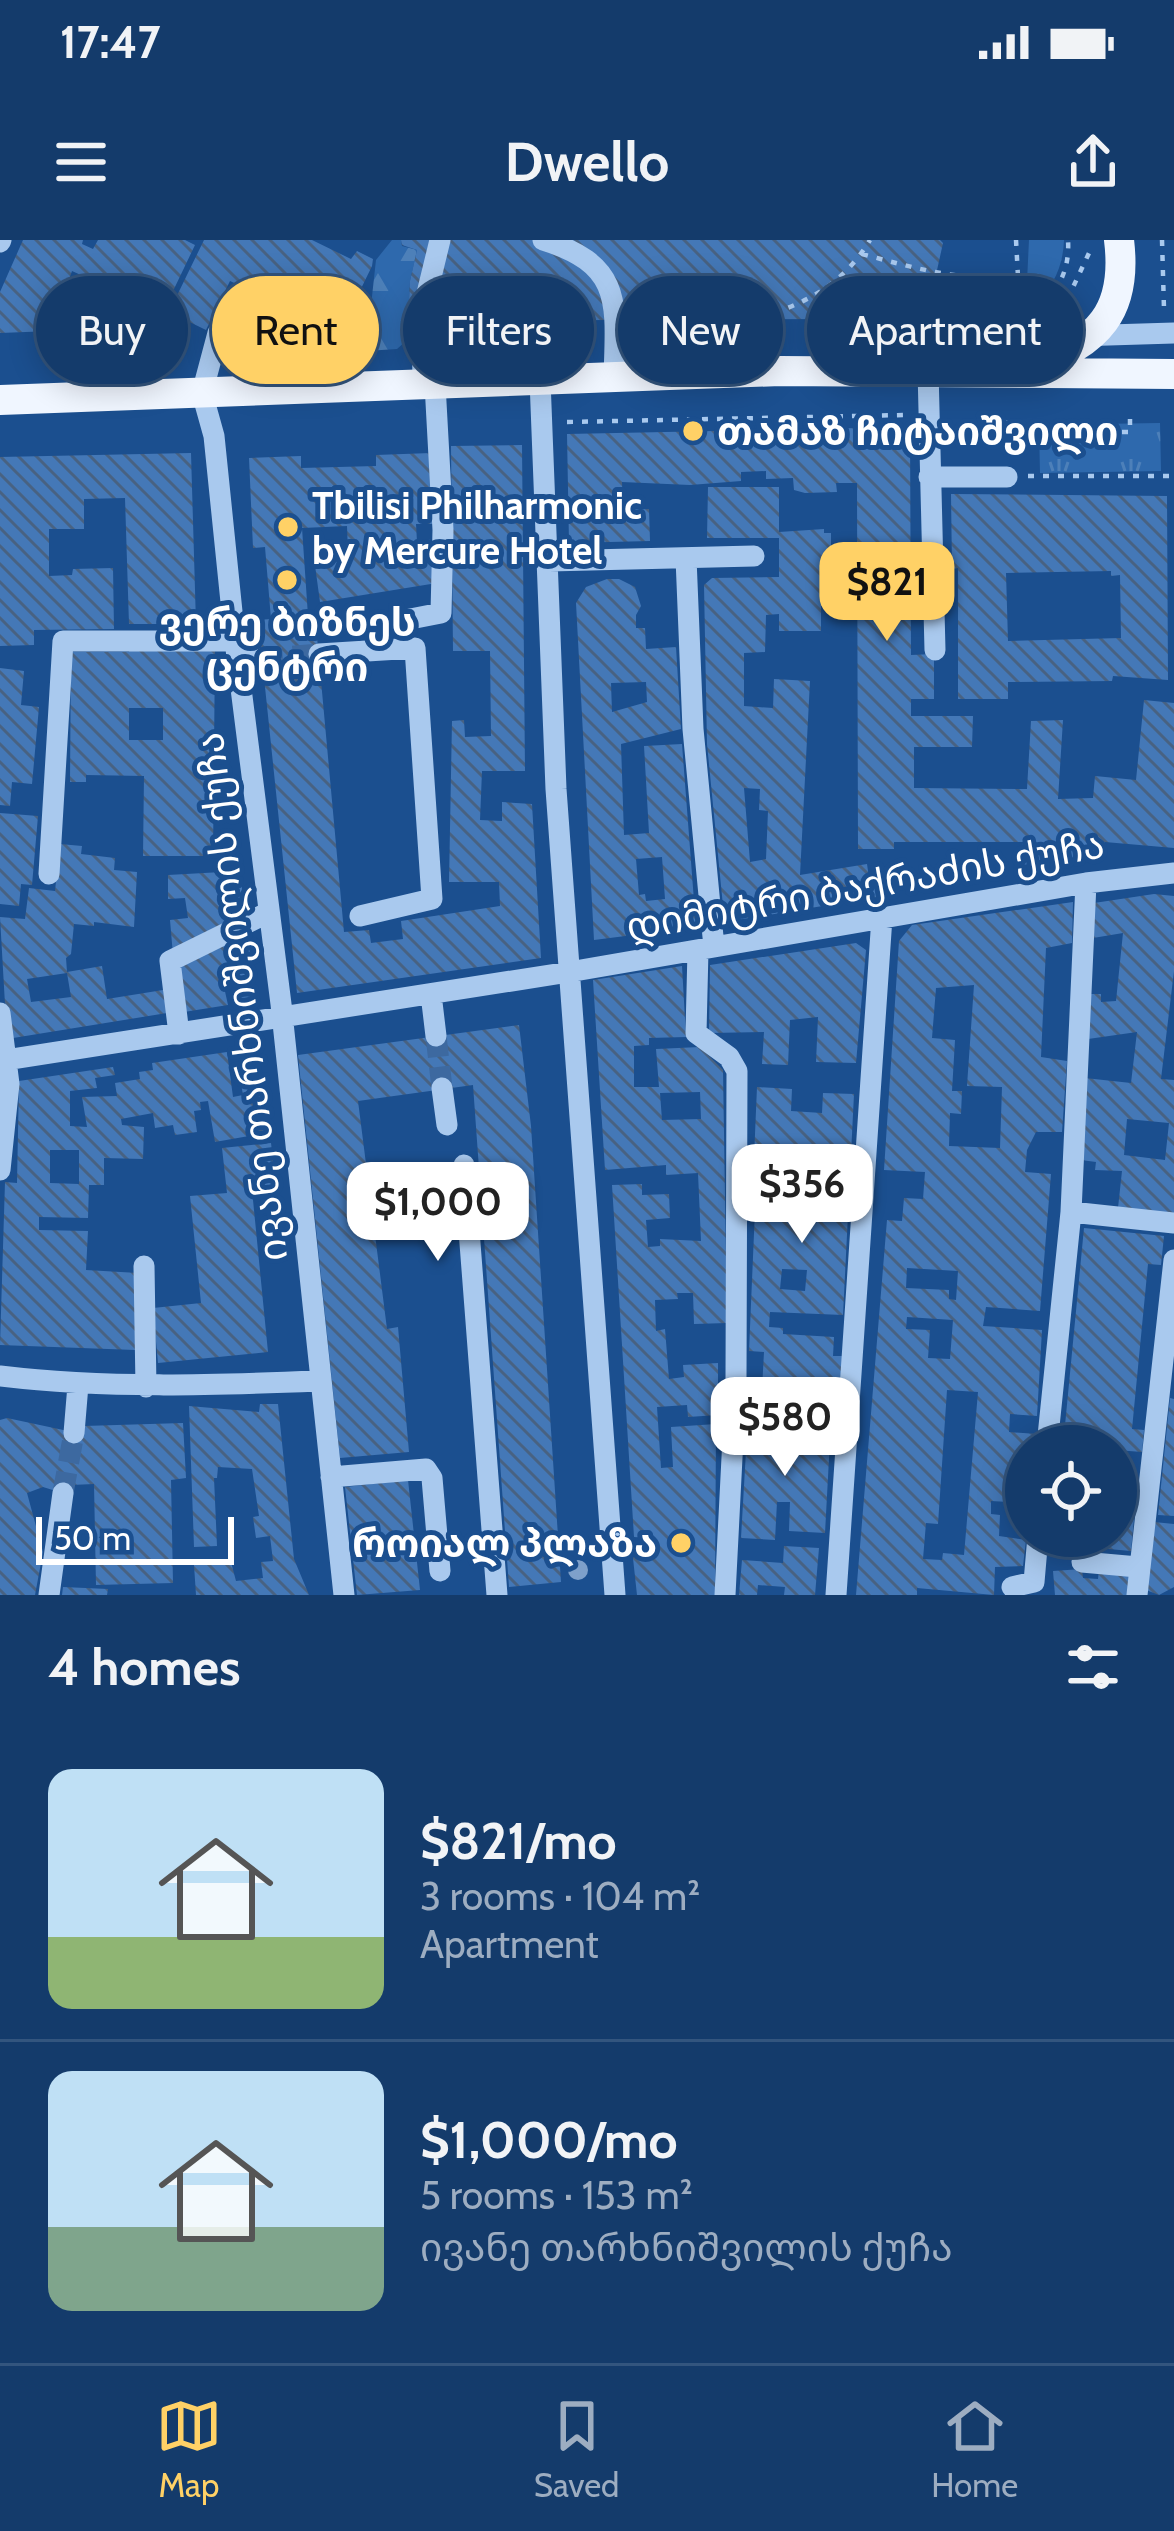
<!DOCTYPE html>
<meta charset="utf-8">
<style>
:root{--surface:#143b6b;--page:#1d4271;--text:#f1f3f6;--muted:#9dadc1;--line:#33557e;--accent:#ffd166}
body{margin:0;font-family:Cabin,"Noto Sans Georgian",sans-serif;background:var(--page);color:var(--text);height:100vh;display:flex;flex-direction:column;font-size:45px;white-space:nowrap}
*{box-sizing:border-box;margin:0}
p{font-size:39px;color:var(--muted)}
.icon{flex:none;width:66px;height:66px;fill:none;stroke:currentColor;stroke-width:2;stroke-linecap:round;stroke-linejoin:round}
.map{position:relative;height:1355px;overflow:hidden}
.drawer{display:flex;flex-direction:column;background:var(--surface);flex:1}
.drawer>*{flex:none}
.hud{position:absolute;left:36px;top:36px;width:1104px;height:108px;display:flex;gap:24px}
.controls{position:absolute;left:1005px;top:1185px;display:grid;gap:24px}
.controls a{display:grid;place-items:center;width:132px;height:132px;border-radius:50%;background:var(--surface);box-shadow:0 6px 30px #0003,0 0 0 3px var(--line);font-size:60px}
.scale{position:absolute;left:36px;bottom:30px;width:198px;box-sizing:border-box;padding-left:12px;border:6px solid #fff;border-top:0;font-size:33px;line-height:42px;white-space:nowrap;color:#fff;-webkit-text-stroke:9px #1b4f8f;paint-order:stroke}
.price{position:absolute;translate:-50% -102px;padding:0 27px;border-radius:24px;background:#fff;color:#222;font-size:39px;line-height:78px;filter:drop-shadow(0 3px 6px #0008)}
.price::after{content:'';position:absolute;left:50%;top:72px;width:36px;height:27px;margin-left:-18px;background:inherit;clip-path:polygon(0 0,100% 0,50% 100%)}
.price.on{background:var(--accent);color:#111}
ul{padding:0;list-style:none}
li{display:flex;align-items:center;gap:36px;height:300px;padding:0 48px}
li+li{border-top:3px solid var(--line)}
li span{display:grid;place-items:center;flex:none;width:336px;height:240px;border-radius:24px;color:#555}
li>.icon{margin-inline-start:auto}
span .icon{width:144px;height:144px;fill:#fffc;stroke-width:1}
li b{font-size:51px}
h2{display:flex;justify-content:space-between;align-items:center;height:144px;padding:0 48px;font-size:51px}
.tag{padding:0 42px;border-radius:54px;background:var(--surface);box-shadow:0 6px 30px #0003,0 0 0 3px var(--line);font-size:42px;line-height:108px}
.tag.on{background:var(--accent);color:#111}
.status{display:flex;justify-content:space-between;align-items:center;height:84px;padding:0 60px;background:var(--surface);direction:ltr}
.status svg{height:33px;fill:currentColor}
header{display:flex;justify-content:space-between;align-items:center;height:156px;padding:0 48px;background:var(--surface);font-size:54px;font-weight:700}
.tab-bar{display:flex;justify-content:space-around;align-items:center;height:168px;border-top:3px solid var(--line);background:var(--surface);font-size:33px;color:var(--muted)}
.tab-bar a{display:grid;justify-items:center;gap:6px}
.tab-bar .on{color:var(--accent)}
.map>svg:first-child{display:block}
.forest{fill:url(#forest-firs)}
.park{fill:url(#park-tufts)}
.building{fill:url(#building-back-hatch);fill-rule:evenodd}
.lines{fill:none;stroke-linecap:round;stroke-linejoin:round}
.minor-tunnel{stroke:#3d69a0;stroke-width:21;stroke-dasharray:21 10;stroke-linecap:butt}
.path{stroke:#a9c9ee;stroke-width:4.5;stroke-dasharray:6 9;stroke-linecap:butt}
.minor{stroke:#a9c9ee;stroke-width:21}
.major{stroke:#f0f6ff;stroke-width:30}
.tree{fill:#7ea0ca}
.poi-dot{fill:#ffd166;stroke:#1b4f8f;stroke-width:4.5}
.labels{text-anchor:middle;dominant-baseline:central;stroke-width:10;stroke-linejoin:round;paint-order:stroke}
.poi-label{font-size:39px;font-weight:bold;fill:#fff;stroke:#1b4f8f;text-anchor:start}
.street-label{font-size:39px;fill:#fff;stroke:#1b4f8f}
</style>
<div class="status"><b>17:47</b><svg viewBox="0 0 49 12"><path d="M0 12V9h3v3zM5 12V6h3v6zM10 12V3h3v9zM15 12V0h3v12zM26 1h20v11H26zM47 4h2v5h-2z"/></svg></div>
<header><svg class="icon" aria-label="menu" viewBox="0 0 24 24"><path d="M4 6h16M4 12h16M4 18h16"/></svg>Dwello<svg class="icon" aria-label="share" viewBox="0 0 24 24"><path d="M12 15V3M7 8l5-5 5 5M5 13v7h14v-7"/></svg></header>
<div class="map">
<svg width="1174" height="1355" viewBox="0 0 1174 1355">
<defs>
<pattern id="forest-firs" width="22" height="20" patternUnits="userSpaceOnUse" patternTransform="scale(3)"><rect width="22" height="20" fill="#2e69ad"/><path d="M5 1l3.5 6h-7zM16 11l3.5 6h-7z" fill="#4d80b9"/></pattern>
<pattern id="park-tufts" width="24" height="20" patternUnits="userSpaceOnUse" patternTransform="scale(3)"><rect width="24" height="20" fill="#2e69ad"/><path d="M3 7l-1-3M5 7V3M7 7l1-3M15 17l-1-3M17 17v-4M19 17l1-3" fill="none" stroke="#4d80b9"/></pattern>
<pattern id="building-back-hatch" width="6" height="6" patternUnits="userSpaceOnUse" patternTransform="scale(3)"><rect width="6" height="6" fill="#4478b7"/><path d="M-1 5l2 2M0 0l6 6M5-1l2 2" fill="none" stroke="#486282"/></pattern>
</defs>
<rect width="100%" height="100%" fill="#1b4f8f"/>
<path class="forest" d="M 392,0 L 401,0 L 402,6 L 417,10 L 410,41 L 407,100 L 397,109 L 366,111 L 376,20 Z
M 1029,0 L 1064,0 C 1063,27 1053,47 1034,66 L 1027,42 Z"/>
<path class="park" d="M 81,47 L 163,72 L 143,107 L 62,99 Z
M 1160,183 L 1161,231 L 1040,233 L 1039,185 Z"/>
<path class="building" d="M 23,0 L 83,0 L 82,4 L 93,9 L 98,0 L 185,0 L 195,5 L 163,72 L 72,31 L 51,91 L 0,93 L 0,52 Z
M 204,0 L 312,0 L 351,19 L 357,11 L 373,19 L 372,26 L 340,92 L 230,41 L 206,90 L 169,72 Z
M 401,0 L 940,0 L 943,3 L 928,71 L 870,71 L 854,81 L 855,72 L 839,72 L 839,79 L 408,81 L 410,41 L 417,10 L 402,5 Z
M 1046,185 L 1087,185 L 1087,200 L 1046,201 Z
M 910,187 L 911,415 L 934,414 L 934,459 L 911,459 L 911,476 L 973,476 L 972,507 L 914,507 L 914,548 L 1027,549 L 1031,481 L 1063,480 L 1058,559 L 1093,558 L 1095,536 L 1136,540 L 1144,460 L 1174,463 L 1174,608 L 1105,602 L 1104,617 L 1088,615 L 1022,625 L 1023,602 L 894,602 L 894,609 L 858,609 L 857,243 L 836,243 L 837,252 L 805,253 L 794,250 L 793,238 L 766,239 L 766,231 L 741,232 L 741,241 L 690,245 L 622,242 L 623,270 L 649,269 L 650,301 L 569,303 L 567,194 Z
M 522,205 L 525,531 L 482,531 L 480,580 L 502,581 L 502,562 L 532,564 L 541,718 L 297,753 L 258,380 L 271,379 L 265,307 L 253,308 L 249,218 L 301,216 L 301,228 L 376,226 L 376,215 L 431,213 L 433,284 L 416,284 L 417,302 L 430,299 L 437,343 L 320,362 L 314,318 L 348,312 L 347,286 L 302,288 L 308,376 L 315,375 L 344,692 L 369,690 L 371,703 L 403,699 L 401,681 L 500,666 L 499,642 L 449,642 L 452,481 L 464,480 L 465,497 L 491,496 L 490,411 L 453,411 L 451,206 Z
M 191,213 L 196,384 L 129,384 L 125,258 L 84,259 L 84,289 L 49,289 L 49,336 L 72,335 L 73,329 L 113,328 L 114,389 L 34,390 L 34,405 L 0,406 L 0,217 Z
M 708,247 L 779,247 L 779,292 L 824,289 L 824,293 L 831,293 L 831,318 L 821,318 L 821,391 L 779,391 L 779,374 L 766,375 L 765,412 L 744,413 L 744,466 L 773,468 L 774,439 L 810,441 L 800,635 L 867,624 L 870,645 L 888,642 L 889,655 L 743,679 L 729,680 L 724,676 L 707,504 L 704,345 L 712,338 L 779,337 L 779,298 L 707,298 ZM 744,548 L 760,549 L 759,570 L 768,571 L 766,619 L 750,622 Z
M 951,254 L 1167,256 L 1168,440 L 1113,436 L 1112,441 L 1008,442 L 1008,459 L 958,459 L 958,328 L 952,329 ZM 1111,331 L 1111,336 L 1120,335 L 1121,398 L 1008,401 L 1006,333 Z
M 607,339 L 619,339 L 635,347 L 641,366 L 636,375 L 636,388 L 645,388 L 646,409 L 676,407 L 681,489 L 621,504 L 624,595 L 649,593 L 644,506 L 682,504 L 696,687 L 594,700 L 576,363 L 586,347 ZM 646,442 L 647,462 L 612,472 L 611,443 ZM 662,617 L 665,659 L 646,661 L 645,654 L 639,655 L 636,619 Z
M 130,407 L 215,408 L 213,616 L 143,616 L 144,536 L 86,535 L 86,542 L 70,542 L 71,412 L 129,412 ZM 129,468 L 163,468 L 163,500 L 129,500 Z
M 0,428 L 24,431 L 21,465 L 39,467 L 32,544 L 12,542 L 10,566 L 0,565 Z
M 0,573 L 38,576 L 32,645 L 21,644 L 19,666 L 0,664 Z
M 60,604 L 82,606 L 81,614 L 115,618 L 114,630 L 137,632 L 134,687 L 94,682 L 94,686 L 74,684 L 71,714 L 66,718 L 67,732 L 102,726 L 107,759 L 163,750 L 167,773 L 7,799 L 0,677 L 25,679 L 29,648 L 55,651 ZM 67,733 L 71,757 L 31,762 L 27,739 Z
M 240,631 L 245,676 L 173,715 L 170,680 L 188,678 L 185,658 L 168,659 L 168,635 Z
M 1154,654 L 1174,656 L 1174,731 L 1161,839 L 1174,840 L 1174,974 L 1118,968 L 1122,931 L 1095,930 L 1096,922 L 1081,920 L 1085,838 L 1131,843 L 1137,792 L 1088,799 L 1090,754 L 1101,754 L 1101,762 L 1116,761 L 1123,693 L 1093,698 L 1094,663 ZM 1127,879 L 1169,883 L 1165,920 L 1124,915 Z
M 1073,662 L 1072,703 L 1046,708 L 1041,817 L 1067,821 L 1062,892 L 1036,892 L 1027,910 L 1025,932 L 1051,934 L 1040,1071 L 986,1067 L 983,1086 L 1042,1090 L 1037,1176 L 1010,1174 L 1009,1192 L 1037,1194 L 1036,1206 L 1026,1206 L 1026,1263 L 991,1261 L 991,1274 L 1000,1275 L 999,1296 L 1026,1300 L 1023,1326 L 995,1327 L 994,1355 L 917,1348 L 917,1355 L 856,1355 L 887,980 L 902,981 L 904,958 L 923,959 L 925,932 L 884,930 L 899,701 L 912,685 ZM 974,745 L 967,846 L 1002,847 L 1000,908 L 949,906 L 950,873 L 961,874 L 962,851 L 952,851 L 955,800 L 932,798 L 936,748 ZM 907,1028 L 958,1031 L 956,1060 L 949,1059 L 949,1050 L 906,1048 ZM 907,1077 L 953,1080 L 950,1119 L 928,1118 L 930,1090 L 906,1089 ZM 947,1150 L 978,1152 L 964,1315 L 943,1313 L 942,1320 L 923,1319 L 926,1283 L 938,1284 Z
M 247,691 L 256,761 L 238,764 L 234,744 L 224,747 L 228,765 L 184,772 L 175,725 Z
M 856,703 L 866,710 L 856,823 L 816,822 L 818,777 L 790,780 L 788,825 L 762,824 L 764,792 L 709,793 L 710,725 Z
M 682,726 L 686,797 L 649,798 L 649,805 L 634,806 L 634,847 L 659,847 L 656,809 L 700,807 L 723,830 L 727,1083 L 694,1084 L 693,1053 L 677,1053 L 678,1059 L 655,1060 L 656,1091 L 665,1089 L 669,1139 L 684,1137 L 683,1125 L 718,1123 L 718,1175 L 688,1177 L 687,1165 L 657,1167 L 661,1228 L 673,1227 L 671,1187 L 716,1184 L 715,1355 L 637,1355 L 632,1309 L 649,1308 L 648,1298 L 634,1297 L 612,945 L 642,944 L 642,955 L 669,954 L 670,978 L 646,980 L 648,1007 L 660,1006 L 660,999 L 701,1001 L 698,933 L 666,935 L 666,925 L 605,930 L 593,740 ZM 700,852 L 701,879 L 662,880 L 660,853 Z
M 519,785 L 531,886 L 561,1342 L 509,1347 L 473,845 L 358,861 L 387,1089 L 398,1087 L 409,1212 L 340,1218 L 298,815 Z
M 227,812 L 233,857 L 243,855 L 239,832 L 256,829 L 266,893 L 215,902 L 208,861 L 200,862 L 201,870 L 194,871 L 197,892 L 175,895 L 173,885 L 155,888 L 153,873 L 121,879 L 122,885 L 144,887 L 143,919 L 104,918 L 104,945 L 89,945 L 88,978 L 39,977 L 39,990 L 88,991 L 86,1030 L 138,1033 L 135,1110 L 0,1105 L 5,942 L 17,943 L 19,841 L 113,827 L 115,835 L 95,838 L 97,848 L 70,851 L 70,886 L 87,887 L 82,857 L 117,856 L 115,843 L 140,839 L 139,832 L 153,830 L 152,823 ZM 50,910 L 79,910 L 79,944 L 50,943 Z
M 757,847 L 792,849 L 791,871 L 822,873 L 823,853 L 854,854 L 843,1075 L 770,1072 L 769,1087 L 783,1088 L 783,1094 L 834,1097 L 833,1116 L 843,1116 L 837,1170 L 811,1168 L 811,1160 L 791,1159 L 790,1170 L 761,1168 L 764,1112 L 749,1111 L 755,970 L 786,971 L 789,919 L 754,918 ZM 782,1029 L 807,1030 L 805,1051 L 780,1049 Z
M 271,903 L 276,947 L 252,950 L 268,1112 L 158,1123 L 153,1068 L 201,1063 L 190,956 L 227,953 L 222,908 Z
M 1084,988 L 1164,996 L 1161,1025 L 1148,1024 L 1132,1189 L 1144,1190 L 1142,1212 L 1116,1210 L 1116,1206 L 1063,1206 Z
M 1170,1158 L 1174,1159 L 1174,1276 L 1158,1275 Z
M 260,1164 L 278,1164 L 294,1319 L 309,1355 L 196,1355 L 194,1325 L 231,1322 L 236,1341 L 263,1338 L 261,1322 L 273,1321 L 270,1296 L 256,1298 L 253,1277 L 259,1276 L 252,1229 L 218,1227 L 217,1238 L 214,1238 L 217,1306 L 194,1307 L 189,1166 L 259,1172 Z
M 748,1176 L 775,1177 L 775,1193 L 813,1195 L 813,1186 L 821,1187 L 822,1180 L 831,1181 L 825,1293 L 789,1291 L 790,1262 L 777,1262 L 775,1300 L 741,1298 Z
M 7,1178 L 82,1194 L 84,1186 L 183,1183 L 186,1238 L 171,1240 L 173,1343 L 96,1345 L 94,1244 L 71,1245 L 69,1255 L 43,1247 L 27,1253 L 43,1312 L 35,1355 L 0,1355 L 0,1180 Z
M 1116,1233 L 1138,1235 L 1131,1311 L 1052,1304 L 1053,1296 L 1116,1296 Z
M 408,1240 L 420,1350 L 357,1355 L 345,1247 Z
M 1154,1282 L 1174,1284 L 1174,1347 L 1159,1355 L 1146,1350 Z
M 784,1306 L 819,1308 L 815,1355 L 784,1355 L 785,1347 L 758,1345 L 757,1355 L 739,1355 L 742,1320 L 783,1323 Z
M 1082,1329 L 1083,1338 L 1098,1339 L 1099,1330 L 1133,1334 L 1130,1355 L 1055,1355 L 1053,1331 Z
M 63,1347 L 108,1349 L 107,1355 L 62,1355 Z"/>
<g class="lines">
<path class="minor-tunnel" d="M 262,419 L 319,414
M 436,796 L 442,848
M 63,1253 L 74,1193"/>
<path class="path" d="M 1016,0 L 1018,37 L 1029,77
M 1162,0 L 1164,69
M 862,14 C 914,28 963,42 1018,37
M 830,49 L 851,85
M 1061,73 L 1089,13
M 1036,74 C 1057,51 1070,32 1068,0
M 731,85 C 790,71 838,53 870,0
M 567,182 L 904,175
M 1008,192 L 1045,192
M 1092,192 L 1130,192 L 1130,173
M 1007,216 L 1008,174
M 1028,236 L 1174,236"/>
<path class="minor" d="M 543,0 C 624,25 616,64 614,138
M 0,2 L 1,0
M 964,128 L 1044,97 L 1174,93
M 928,130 L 935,410
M 540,140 L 556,549 L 615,1355
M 423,145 L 422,74 L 440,0
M 317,149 L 305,86 L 292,77 L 227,83 L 218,93 L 202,153 L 214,196 L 235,401 L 281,764 L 344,1355
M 929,237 L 1007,237
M 686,318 L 693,489 L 714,707
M 549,321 L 754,316
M 390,383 L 441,373 L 443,290 L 435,144
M 319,414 L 415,408 L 432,659 L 360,676
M 237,422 L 262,419
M 49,634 L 63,401 L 235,401
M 698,710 L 696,793 L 729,817 L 737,831 L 736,1139 L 725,1355
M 431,754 L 436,796
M 0,773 L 9,844 L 0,930
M 179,794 L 170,721 L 269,672
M 0,821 L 569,732 L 1086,643 L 1174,633
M 442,848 L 447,885
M 464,925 L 497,1355
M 1071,972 L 1174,983
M 144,1026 L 146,1147
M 0,1136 C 108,1149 213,1145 321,1141
M 74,1193 L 78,1145
M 1047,1206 L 1071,972 L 1086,643
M 331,1237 L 426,1229 L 432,1238 L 440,1331
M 1082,1322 L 1138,1327
M 1012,1347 L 1034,1342 L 1038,1296
M 49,1355 L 63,1253
M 836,1355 L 882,677
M 1137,1355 L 1174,1020"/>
<path class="major" d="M 1034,126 C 1098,102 1128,72 1119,0
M 0,160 L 780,131 L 1174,134"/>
</g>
<circle class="tree" cx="578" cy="1330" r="10"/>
<g class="poi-dot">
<circle cx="693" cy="191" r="12"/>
<circle cx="288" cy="287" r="12"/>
<circle cx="287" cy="340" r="12"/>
<circle cx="681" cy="1303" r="12"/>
</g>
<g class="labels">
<g class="poi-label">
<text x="717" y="191">თამაზ ჩიტაიშვილი</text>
<text x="312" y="265">Tbilisi Philharmonic<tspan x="312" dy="45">by Mercure Hotel</tspan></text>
<text x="287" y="382" text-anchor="middle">ვერე ბიზნეს<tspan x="287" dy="45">ცენტრი</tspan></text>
<text x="657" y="1303" text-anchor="end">როიალ პლაზა</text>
</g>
<g class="street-label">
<text transform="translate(865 645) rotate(-10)">დიმიტრი ბაქრაძის ქუჩა</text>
<text transform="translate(241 757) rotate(-97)">ივანე თარხნიშვილის ქუჩა</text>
</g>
</g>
</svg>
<div class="controls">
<a><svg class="icon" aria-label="locate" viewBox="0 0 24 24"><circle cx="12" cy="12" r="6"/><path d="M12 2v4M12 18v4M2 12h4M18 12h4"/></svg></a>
</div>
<div class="scale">50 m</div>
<b class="price on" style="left:887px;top:404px">$821</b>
<b class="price" style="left:802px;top:1006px">$356</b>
<b class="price" style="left:438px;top:1024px">$1,000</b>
<b class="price" style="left:785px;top:1239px">$580</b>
<div class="hud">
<a class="tag">Buy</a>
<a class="tag on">Rent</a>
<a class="tag">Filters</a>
<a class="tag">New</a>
<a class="tag">Apartment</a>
</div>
</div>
<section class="drawer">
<h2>4 homes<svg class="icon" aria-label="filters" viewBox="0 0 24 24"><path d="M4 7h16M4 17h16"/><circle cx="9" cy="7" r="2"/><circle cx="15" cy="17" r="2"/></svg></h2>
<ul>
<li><span style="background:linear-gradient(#bfe0f5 70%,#8fb573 0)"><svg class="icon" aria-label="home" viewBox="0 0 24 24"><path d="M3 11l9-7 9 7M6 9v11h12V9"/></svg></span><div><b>$821/mo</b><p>3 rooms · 104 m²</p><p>Apartment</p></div></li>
<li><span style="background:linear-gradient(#bfe0f5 65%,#7fa58c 0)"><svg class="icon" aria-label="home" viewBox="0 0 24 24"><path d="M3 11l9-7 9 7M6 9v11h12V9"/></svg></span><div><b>$1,000/mo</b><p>5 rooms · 153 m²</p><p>ივანე თარხნიშვილის ქუჩა</p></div></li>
</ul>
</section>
<nav class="tab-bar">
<a class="on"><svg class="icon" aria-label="map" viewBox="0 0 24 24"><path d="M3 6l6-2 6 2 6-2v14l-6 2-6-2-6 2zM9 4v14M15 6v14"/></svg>Map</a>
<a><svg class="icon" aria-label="saved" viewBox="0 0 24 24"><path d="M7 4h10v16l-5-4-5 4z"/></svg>Saved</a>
<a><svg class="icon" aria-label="home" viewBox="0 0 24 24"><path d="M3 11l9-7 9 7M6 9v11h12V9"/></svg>Home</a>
</nav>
